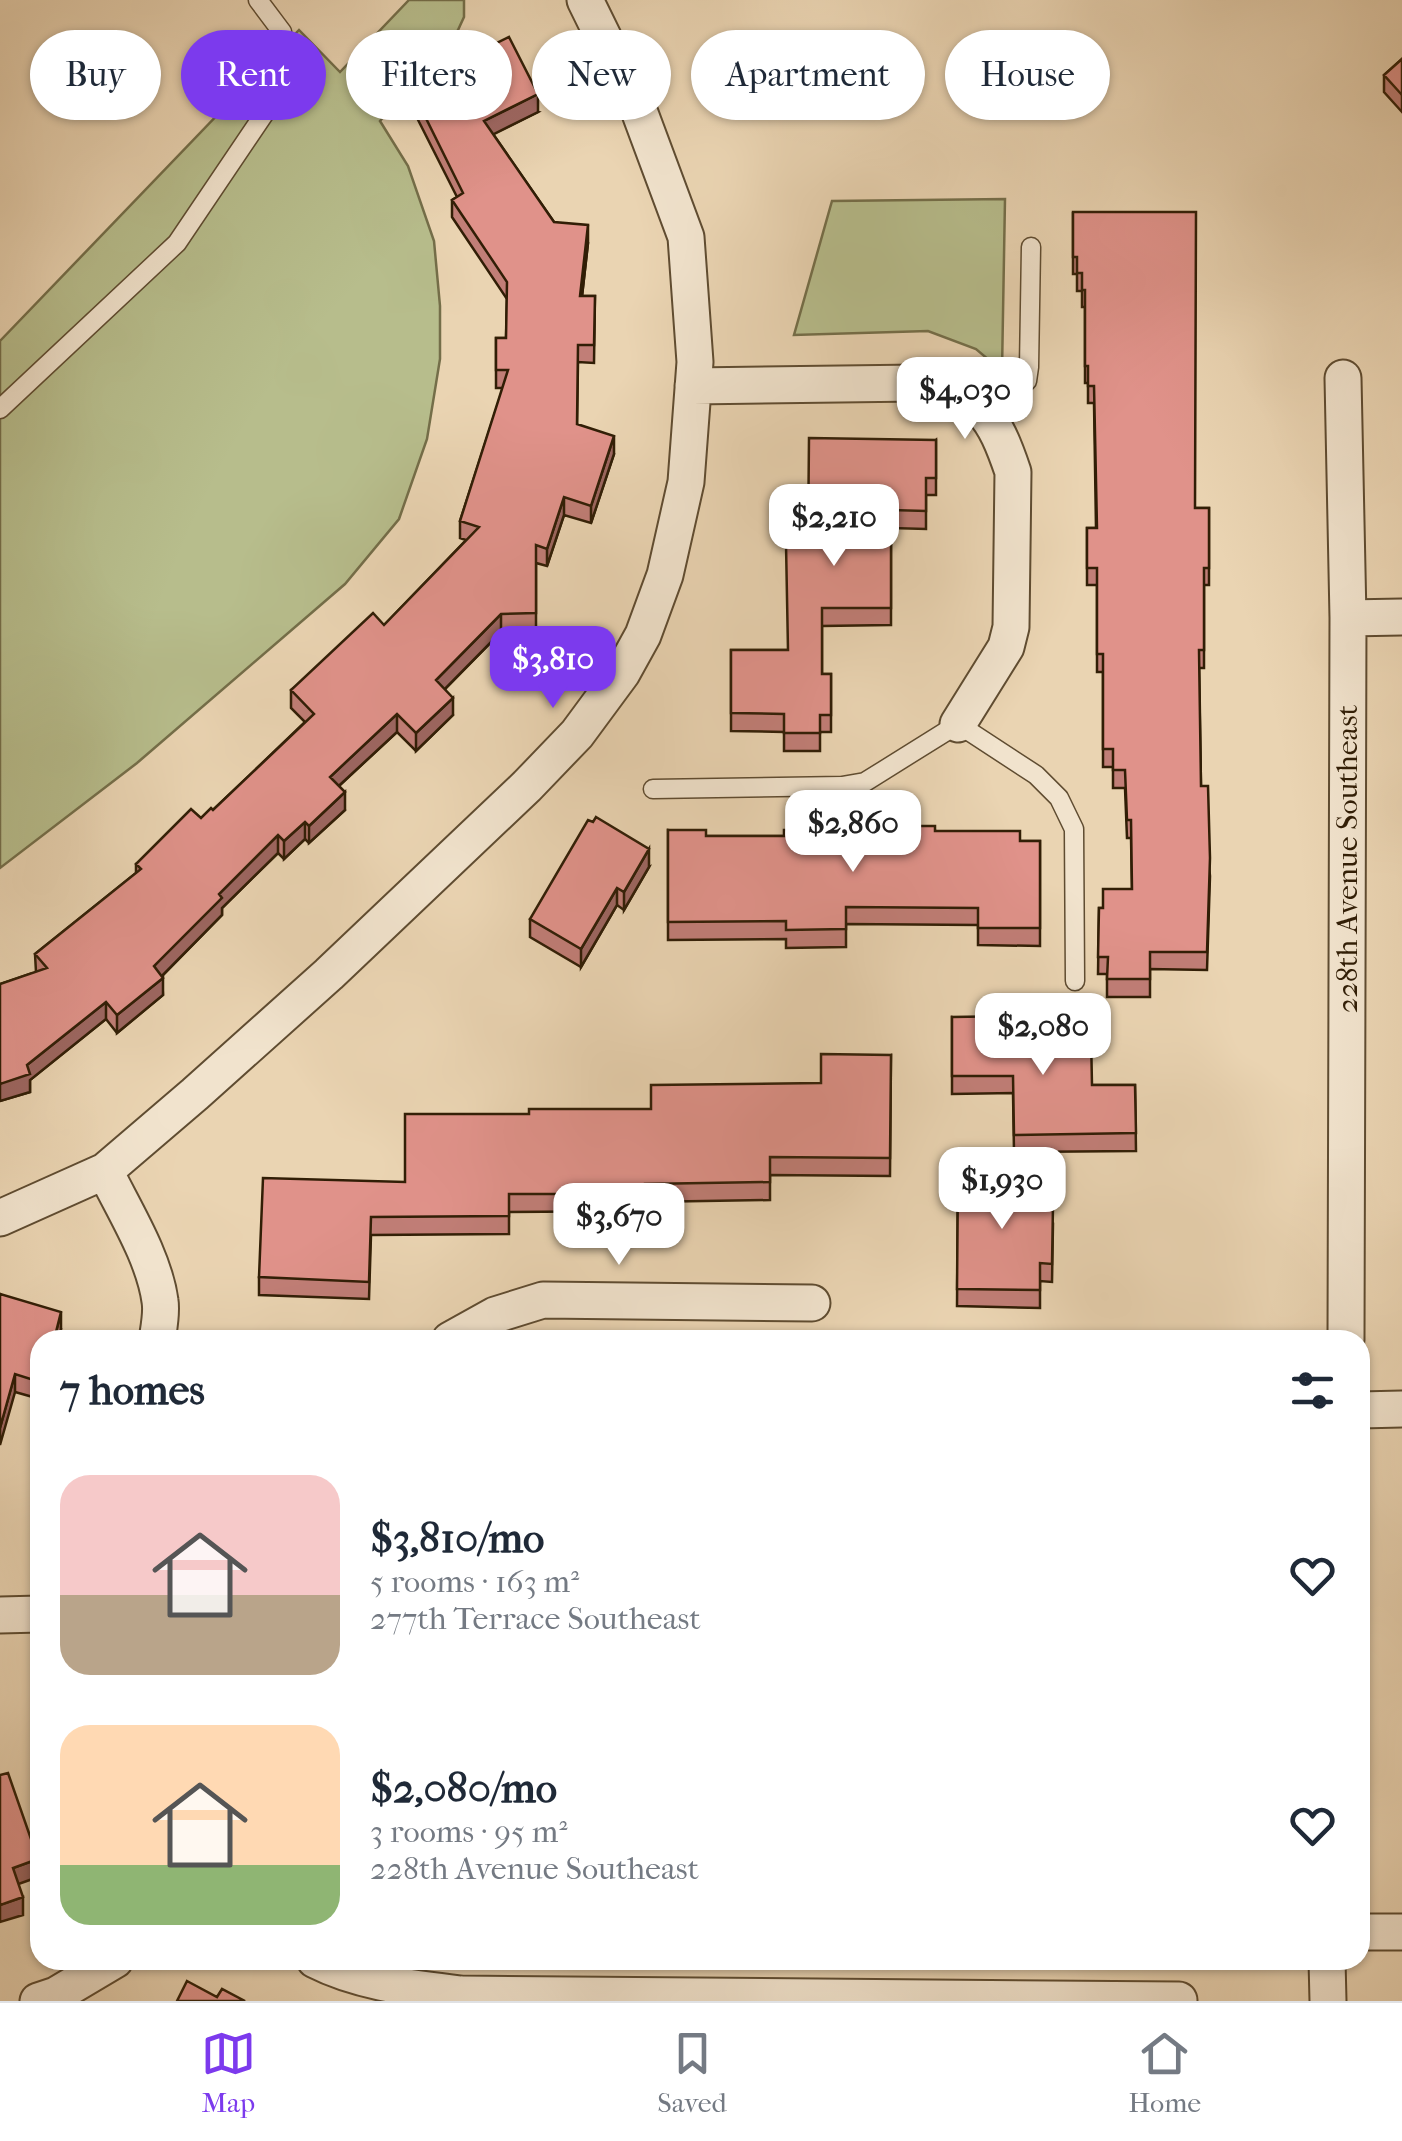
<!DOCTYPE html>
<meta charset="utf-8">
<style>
:root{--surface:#fff;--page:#f2f2f3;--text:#1f2937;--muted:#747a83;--line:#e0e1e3;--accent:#7c3aed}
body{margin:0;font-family:"IM FELL French Canon",serif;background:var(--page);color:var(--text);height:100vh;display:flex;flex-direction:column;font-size:38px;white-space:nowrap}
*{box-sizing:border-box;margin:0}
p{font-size:32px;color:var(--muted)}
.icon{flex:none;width:55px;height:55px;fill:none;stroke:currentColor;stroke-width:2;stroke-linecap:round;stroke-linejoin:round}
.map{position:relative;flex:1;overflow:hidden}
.drawer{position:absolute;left:30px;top:1330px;width:1340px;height:640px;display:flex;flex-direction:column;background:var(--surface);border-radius:30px;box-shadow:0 2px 8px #0004}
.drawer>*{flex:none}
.guide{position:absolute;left:30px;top:30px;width:1342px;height:90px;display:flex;gap:20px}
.price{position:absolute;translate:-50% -85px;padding:0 22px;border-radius:20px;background:#fff;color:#222;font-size:32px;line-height:65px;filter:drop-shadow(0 2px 5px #0008)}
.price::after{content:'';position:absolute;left:50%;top:60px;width:30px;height:22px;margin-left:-15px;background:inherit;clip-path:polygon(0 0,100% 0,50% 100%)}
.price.on{background:var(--accent);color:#fff}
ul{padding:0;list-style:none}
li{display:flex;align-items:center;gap:30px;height:250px;padding:0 30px}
li span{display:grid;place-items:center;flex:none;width:280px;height:200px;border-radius:30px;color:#555}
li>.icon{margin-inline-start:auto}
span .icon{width:120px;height:120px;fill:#fffc;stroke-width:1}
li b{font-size:42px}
h2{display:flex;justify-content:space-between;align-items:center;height:120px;padding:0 30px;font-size:42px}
.tag{padding:0 35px;border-radius:45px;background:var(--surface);box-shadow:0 2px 8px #0004;font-size:35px;line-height:90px}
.tag.on{background:var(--accent);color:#fff}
.menu{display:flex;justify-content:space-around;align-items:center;height:140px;border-top:2px solid var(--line);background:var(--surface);font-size:28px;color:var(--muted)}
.menu a{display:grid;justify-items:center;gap:5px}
.menu .on{color:var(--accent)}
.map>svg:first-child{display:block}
.green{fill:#b7bd8c;stroke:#746e49;stroke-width:2.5}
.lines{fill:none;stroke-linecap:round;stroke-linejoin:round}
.service-casing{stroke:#5f4c31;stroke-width:21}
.minor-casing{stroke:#5f4c31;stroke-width:39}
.service{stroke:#f1e3cd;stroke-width:18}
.minor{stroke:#f1e3cd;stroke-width:35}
.wall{fill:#c17e77;stroke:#311e06;stroke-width:2.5}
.shaded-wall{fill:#9d6661;stroke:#311e06;stroke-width:2.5}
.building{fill:#e0928a;stroke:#311e06;stroke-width:2.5}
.labels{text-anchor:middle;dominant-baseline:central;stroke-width:8;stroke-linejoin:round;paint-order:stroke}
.street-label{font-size:30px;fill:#311e06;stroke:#f1e3cd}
</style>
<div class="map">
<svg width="1402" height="2001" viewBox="0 0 1402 2001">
<rect width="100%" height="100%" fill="#ead4b2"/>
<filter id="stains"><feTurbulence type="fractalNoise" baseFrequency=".002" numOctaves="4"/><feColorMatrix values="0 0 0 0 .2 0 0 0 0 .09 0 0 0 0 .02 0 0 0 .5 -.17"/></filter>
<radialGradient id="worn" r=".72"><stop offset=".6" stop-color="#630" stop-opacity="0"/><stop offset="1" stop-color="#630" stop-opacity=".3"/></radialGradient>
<path class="green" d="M 409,0 L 464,0 L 464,17 L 458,30 L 380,121 L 408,166 L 434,241 L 440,306 L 440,359 L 427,439 L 399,519 L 345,584 L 137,763 L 0,868 L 0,341 L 299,30 L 340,72 Z
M 1005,199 L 1002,371 L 976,349 L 928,331 L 794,335 L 832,201 Z"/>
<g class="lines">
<defs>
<path id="service" d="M 0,409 L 177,243 L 281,89 L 286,63 L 282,32 L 258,0
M 988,414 L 1027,381 L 1029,367 L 1031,247
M 653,789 L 842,786 L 865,782 L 958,724 L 1036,775 L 1059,798 L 1074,829 L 1075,981"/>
<path id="minor" d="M 1343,378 L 1348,618 L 1346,1340
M 693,386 L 918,383 C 980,392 994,416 1013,472 L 1011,627 L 1006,647 L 958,724
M 1348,618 L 1402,617
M 105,1171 C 124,1210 154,1257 160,1301 C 162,1313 159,1327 157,1340
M 0,1218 L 105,1171 L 195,1094 L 329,974 L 527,786 L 577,734 L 622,673 L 643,635 L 665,575 L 686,482 L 695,362 L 686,237 L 638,108 L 585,0
M 450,1340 L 495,1315 L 543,1300 L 812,1303
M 1360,1410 L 1402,1409
M 0,1615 L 40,1614
M 1360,1932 L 1402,1932
M 315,1960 C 360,1983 412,1988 461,1994 L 1179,2000
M 1327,1960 L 1328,2001
M 38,2001 L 56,1995 L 115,1960"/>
</defs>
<use href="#service" class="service-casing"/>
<use href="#minor" class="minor-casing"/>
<use href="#service" class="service"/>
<use href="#minor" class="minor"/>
</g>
<path class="wall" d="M 1402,59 L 1402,112 L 1384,92 L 1384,75 Z
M 410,86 L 538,112 L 493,134 L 554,222 L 588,243 L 582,296 L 595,296 L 594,363 L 578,362 L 577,424 L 614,454 L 591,523 L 564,515 L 547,566 L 536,563 L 536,631 L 501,632 L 445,689 L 453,715 L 416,751 L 397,732 L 339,786 L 345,810 L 309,843 L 305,839 L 284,859 L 278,853 L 222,908 L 222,915 L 162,976 L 163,995 L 117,1033 L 106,1019 L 30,1080 L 30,1092 L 0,1101 L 0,984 L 36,972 L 35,954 L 136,873 L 136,864 L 213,810 L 305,722 L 291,708 L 291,690 L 384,625 L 466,540 L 460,538 L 460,521 L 503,388 L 496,388 L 496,338 L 506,338 L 507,299 L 452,217 L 452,200 L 457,197 L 410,104 Z
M 1073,212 L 1195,508 L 1209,508 L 1209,585 L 1204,585 L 1204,668 L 1199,668 L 1201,786 L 1210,876 L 1207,970 L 1150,969 L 1150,997 L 1107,997 L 1107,974 L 1098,974 L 1099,908 L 1103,908 L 1132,889 L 1131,838 L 1127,838 L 1125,788 L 1113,788 L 1113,767 L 1103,767 L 1103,672 L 1097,672 L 1097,585 L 1087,585 L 1087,528 L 1096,528 L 1094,403 L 1088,403 L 1088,383 L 1085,383 L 1085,307 L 1082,307 L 1082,291 L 1077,291 L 1077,274 L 1073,274 Z
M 936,440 L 936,495 L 926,495 L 926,529 L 891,528 L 891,625 L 822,626 L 822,674 L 831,674 L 831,732 L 820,732 L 820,751 L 784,751 L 784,732 L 731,731 L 731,650 L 788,650 L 808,544 Z
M 668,830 L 706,836 L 784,836 L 935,831 L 1020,841 L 1040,841 L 1040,946 L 978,945 L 978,925 L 846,924 L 846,947 L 786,948 L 786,939 L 668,940 Z
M 649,867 L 624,910 L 617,905 L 581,967 L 530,937 L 530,919 Z
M 952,1017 L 1023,1035 L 1092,1085 L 1135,1085 L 1136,1151 L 1014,1152 L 1013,1093 L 952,1094 Z
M 891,1055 L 890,1176 L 770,1175 L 770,1200 L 645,1202 L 645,1211 L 509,1212 L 509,1234 L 371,1235 L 369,1299 L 259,1295 L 259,1277 L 405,1182 L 529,1114 L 651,1109 L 821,1083 Z
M 958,1174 L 1041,1205 L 1053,1223 L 1052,1282 L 1040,1281 L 1040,1308 L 957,1306 Z
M 0,1294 L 61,1329 L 59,1340 L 40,1340 L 40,1399 L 15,1392 Z"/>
<path class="shaded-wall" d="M 538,94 L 538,112 L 484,139 L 484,121 Z
M 588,225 L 588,243 L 580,314 L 580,296 Z
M 614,436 L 614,454 L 591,523 L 591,506 Z
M 564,497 L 564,515 L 547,566 L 547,549 Z
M 501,614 L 501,632 L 436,698 L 436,680 Z
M 453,698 L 453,715 L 416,751 L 416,733 Z
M 397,714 L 397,732 L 330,794 L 330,777 Z
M 345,792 L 345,810 L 309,843 L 309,826 Z
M 305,822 L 305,839 L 284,859 L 284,841 Z
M 278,835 L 278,853 L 222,908 L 222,915 L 154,984 L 154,966 L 219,894 Z
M 649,849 L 649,867 L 624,910 L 624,892 Z
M 617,888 L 617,905 L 581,967 L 581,949 Z
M 163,978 L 163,995 L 117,1033 L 117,1015 Z
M 106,1002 L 106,1019 L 30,1080 L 30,1092 L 0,1101 L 0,1084 L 27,1065 Z
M 61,1312 L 61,1329 L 59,1340 L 54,1340 Z
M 15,1374 L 15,1392 L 0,1445 L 0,1428 Z
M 38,1859 L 38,1877 L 13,1886 L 13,1868 Z
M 23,1897 L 23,1915 L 0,1922 L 0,1905 Z"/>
<path class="building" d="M 509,37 L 538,94 L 484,121 L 554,222 L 588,225 L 580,296 L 595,296 L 594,345 L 578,345 L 577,424 L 614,436 L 591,506 L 564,497 L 547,549 L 536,545 L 536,613 L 501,614 L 436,680 L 453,698 L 416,733 L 397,714 L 330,777 L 345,792 L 309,826 L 305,822 L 284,841 L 278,835 L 219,894 L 222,898 L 154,966 L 163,978 L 117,1015 L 106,1002 L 27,1065 L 30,1074 L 0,1084 L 0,984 L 47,968 L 35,954 L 141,869 L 136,864 L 191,809 L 201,818 L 211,808 L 213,810 L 314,714 L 291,690 L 373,613 L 384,625 L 479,527 L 460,521 L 508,370 L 496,370 L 496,338 L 506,338 L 507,282 L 452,200 L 463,193 L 410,86 Z
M 1402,59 L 1402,95 L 1384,75 Z
M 1073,212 L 1196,212 L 1195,508 L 1209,508 L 1209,568 L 1204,568 L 1204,650 L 1199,650 L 1201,786 L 1208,786 L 1210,858 L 1207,952 L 1150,952 L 1150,979 L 1107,979 L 1108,957 L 1098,957 L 1099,908 L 1103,908 L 1103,889 L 1132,889 L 1131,820 L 1127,820 L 1125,770 L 1113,770 L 1113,749 L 1103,749 L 1103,654 L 1097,654 L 1097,568 L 1087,568 L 1087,528 L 1097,528 L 1094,386 L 1088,386 L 1088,366 L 1085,366 L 1085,290 L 1082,290 L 1082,273 L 1077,273 L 1077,257 L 1073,257 Z
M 809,438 L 936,440 L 936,478 L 926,478 L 926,511 L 891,510 L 891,608 L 822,608 L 822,674 L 831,674 L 831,715 L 820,715 L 820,733 L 784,733 L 784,714 L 731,713 L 731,650 L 788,650 L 786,544 L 808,544 Z
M 596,817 L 649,849 L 624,892 L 617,888 L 581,949 L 530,919 L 588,820 L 593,822 Z
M 862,826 L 935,826 L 935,831 L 1020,831 L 1020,841 L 1040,841 L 1040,928 L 978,928 L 978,908 L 846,907 L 846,929 L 786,930 L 786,921 L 668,922 L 668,830 L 706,830 L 706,836 L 784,836 L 784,830 L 862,830 Z
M 1022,1016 L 1023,1035 L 1091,1035 L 1092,1085 L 1135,1085 L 1136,1133 L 1014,1135 L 1013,1076 L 952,1076 L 952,1017 Z
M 821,1054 L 891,1055 L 890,1158 L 770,1157 L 770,1182 L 645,1184 L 645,1194 L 509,1194 L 509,1216 L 371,1217 L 369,1282 L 259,1277 L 263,1178 L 405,1182 L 405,1114 L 529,1114 L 529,1109 L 651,1109 L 651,1085 L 821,1083 Z
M 958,1174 L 1042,1175 L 1041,1205 L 1053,1205 L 1052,1264 L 1040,1263 L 1040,1290 L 957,1289 Z
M 0,1294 L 61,1312 L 54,1340 L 40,1340 L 40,1382 L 15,1374 L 0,1428 Z
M 8,1773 L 38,1859 L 13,1868 L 23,1897 L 0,1905 L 0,1775 Z
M 187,1981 L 217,1997 L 222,1989 L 245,2001 L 177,2001 Z"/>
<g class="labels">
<g class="street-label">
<text transform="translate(1347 859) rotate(-90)">228th Avenue Southeast</text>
</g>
</g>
<rect width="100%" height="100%" filter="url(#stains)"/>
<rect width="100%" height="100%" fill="url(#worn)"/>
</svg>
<b class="price" style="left:965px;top:442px">$4,030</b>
<b class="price" style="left:834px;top:569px">$2,210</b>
<b class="price on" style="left:553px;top:711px">$3,810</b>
<b class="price" style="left:853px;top:875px">$2,860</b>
<b class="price" style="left:1043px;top:1078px">$2,080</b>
<b class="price" style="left:1002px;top:1232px">$1,930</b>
<b class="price" style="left:619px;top:1268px">$3,670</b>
<div class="guide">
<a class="tag">Buy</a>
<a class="tag on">Rent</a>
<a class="tag">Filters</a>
<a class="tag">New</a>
<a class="tag">Apartment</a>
<a class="tag">House</a>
</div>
<section class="drawer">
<h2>7 homes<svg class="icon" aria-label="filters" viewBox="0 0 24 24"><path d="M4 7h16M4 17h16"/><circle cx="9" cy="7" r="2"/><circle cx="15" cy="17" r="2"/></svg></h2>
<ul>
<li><span style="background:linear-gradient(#f6c9c9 60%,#b9a48a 0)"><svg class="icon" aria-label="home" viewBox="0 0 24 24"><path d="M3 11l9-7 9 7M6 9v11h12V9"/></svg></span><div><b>$3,810/mo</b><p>5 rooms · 163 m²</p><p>277th Terrace Southeast</p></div><svg class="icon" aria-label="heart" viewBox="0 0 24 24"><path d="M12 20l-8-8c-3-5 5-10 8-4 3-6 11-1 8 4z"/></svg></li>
<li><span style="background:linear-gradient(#ffd9b3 70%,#8fb573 0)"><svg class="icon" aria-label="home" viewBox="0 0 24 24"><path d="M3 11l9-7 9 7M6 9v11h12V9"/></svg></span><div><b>$2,080/mo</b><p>3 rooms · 95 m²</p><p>228th Avenue Southeast</p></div><svg class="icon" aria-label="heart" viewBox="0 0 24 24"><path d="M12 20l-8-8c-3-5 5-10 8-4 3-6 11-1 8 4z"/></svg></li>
</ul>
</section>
</div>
<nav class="menu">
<a class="on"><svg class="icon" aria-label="map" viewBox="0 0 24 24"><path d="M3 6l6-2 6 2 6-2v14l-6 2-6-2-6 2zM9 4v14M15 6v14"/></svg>Map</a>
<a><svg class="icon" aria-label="saved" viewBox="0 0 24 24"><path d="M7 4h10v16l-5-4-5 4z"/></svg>Saved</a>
<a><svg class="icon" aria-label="home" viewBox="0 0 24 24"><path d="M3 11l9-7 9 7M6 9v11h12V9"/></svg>Home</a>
</nav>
